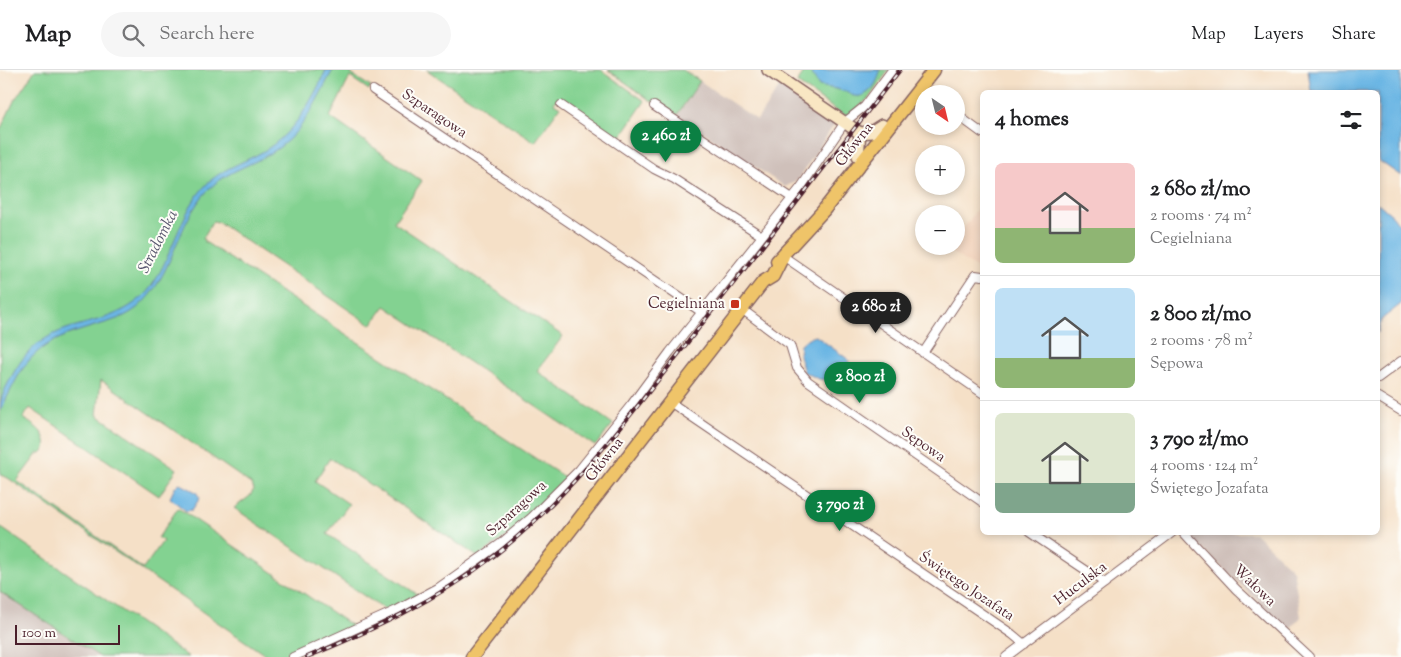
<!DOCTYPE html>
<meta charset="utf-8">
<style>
:root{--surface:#fff;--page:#f6f6f6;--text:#202124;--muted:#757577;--line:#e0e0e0;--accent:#0b8043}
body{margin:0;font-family:"Sorts Mill Goudy",serif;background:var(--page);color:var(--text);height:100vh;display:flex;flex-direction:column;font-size:19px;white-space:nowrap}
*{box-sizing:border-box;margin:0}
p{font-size:16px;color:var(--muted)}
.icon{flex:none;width:28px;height:28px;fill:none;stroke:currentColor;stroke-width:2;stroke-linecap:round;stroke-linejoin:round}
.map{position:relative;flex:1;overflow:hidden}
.sheet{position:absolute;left:980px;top:20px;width:400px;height:445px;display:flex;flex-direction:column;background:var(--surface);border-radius:8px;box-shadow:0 2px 8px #0003}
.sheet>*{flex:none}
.needle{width:32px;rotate:145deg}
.controls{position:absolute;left:915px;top:15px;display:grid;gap:10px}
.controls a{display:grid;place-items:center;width:50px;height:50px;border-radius:50%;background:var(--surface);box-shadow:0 2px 8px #0003;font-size:25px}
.scale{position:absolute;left:15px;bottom:12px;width:105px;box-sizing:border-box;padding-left:5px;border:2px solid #4a1f2b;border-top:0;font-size:14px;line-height:18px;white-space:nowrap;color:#4a1f2b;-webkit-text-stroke:4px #fdfcf7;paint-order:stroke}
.price{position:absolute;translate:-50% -42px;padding:0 11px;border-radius:18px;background:var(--accent);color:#fff;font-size:16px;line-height:32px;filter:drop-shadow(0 1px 2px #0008)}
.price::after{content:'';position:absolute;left:50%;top:30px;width:15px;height:11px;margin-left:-8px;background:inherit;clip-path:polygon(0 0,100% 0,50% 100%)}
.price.current{background:#222;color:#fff}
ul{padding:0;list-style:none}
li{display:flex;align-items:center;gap:15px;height:125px;padding:0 15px}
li+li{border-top:1px solid var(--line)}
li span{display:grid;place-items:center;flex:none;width:140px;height:100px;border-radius:8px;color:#555}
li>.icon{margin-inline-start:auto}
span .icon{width:60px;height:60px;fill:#fffc;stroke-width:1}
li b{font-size:21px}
h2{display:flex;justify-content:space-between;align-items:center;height:60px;padding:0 15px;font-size:21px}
header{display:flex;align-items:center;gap:30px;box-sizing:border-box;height:70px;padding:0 25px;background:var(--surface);border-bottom:1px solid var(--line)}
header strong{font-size:24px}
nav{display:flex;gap:28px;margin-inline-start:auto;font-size:18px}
.search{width:350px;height:45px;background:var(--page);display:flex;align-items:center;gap:12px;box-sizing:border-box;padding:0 18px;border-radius:28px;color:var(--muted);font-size:19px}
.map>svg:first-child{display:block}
.built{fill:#f2d4be}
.industrial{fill:#cfc0ba}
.green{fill:#83d291;stroke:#66785e}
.water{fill:#6bb6e4;stroke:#5a6a88}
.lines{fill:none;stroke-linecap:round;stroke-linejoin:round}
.street-casing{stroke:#866362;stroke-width:10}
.secondary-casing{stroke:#866362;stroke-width:14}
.primary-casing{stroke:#866362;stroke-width:15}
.street{stroke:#fff;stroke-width:8}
.secondary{stroke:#f9e7c3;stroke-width:11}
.primary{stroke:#efc469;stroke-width:12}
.rail-casing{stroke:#4a1f2b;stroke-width:4}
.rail{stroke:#fdfcf7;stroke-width:2;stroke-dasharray:5.5;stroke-linecap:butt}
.poi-dot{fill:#c8321e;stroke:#fdfcf7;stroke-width:2}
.labels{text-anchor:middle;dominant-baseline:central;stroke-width:4;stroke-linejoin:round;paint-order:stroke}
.street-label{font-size:15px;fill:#4a1f2b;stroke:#fdfcf7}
.poi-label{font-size:15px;fill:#4a1f2b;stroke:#fdfcf7;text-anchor:end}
.water-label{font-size:16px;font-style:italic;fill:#56546c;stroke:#fdfcf7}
</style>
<header>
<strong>Map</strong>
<div class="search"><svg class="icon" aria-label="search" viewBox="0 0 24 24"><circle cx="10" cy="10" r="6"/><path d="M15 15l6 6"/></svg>Search here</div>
<nav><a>Map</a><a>Layers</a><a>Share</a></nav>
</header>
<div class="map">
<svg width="1401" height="587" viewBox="0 0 1401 587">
<rect width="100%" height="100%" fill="#fdfcf7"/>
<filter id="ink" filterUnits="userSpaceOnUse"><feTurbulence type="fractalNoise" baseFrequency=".02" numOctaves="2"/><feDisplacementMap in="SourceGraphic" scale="10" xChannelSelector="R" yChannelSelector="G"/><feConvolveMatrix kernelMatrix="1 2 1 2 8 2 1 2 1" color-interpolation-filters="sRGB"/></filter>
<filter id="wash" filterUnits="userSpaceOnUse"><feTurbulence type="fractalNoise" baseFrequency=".0096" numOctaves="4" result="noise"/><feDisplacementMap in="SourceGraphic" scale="20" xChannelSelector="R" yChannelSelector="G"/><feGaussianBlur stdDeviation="1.12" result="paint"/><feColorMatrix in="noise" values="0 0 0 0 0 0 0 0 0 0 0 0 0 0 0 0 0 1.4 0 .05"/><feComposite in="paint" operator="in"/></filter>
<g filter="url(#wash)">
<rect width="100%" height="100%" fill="#f5e0c7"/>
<path class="built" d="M 982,132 L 982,202 L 948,180 L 951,176 L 956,176 L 956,169 Z"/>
<path class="industrial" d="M 700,11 L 757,50 L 780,16 L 835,53 L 798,110 L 785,117 L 678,45 Z
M 1193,463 L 1255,463 L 1293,500 L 1301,547 L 1289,560 L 1193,470 Z
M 0,522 L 100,587 L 0,587 Z"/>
<path class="green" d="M 35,0 L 353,0 L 351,4 L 371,17 L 369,20 L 350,7 L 330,47 L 422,111 L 394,152 L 563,266 L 537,301 L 613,354 L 595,376 L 385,236 L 371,255 L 218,152 L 213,151 L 203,168 L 205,172 L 567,409 L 515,460 L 478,487 L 330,388 L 315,411 L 349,434 L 327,464 L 420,526 L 388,542 L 234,438 L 250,426 L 254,419 L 251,414 L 101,310 L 97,345 L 177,399 L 159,426 L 30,338 L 23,348 C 34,356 48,362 45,379 L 41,383 L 38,383 L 17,411 L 143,499 L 163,471 L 158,468 L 178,438 L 355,558 L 287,587 L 268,587 L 8,408 L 0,405 L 0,60 L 14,31 Z
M 427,0 L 601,0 L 645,31 L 617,72 L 557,28 L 554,33 L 560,37 L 535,72 Z
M 608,0 L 683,0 L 700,11 L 675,48 Z
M 806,0 L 889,0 L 869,28 L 849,46 L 840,43 L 797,13 Z
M 0,457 L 189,587 L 100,587 L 0,522 Z"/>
<path class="water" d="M 326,0 L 333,0 C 318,27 305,59 280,77 C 258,94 229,99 209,119 C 175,154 174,207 137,238 C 122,250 103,253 85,259 C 30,276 24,293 0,342 C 0,326 6,317 13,304 C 48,241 99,266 143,226 C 168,203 177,147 204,117 C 218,100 243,93 262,82 C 294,64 311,32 326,0 Z
M 810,0 L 880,0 C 879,12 868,29 854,26 C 851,25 847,22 843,21 C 835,18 827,18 819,16 Z
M 1308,0 L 1401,0 L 1401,106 L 1378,90 L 1378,22 L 1311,22 Z
M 1378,133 L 1393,146 L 1401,157 L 1401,234 L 1382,249 L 1378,263 Z
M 816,266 L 849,290 L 848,301 L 839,312 L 819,309 L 804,302 L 799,285 L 800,275 L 808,268 Z
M 179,413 L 196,422 L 200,428 L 192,440 L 186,441 L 170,428 L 175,417 Z"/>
</g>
<g filter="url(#ink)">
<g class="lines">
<defs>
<path id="street" d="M 373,20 L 703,243
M 561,35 L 654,99 L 674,109 L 762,166
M 654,36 L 792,128
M 956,44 L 982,63
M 783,186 L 982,323
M 743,240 L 790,275 L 797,298 L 808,311 L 982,432
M 923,283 L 975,205 L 982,206
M 1378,308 L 1401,291
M 1378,327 L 1401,341
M 670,332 L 1012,564 L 1024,574
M 1029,462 L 1105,513
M 1183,462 L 1236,519 L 1309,587
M 293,587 L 397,540 L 438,518 L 500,474 L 532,447 L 579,400 L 631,335 L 670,282 L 801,117 L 845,52 L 865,36 L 892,0
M 1006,587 L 1173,462"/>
<path id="secondary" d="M 768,0 L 860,63 L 871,62 L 882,55
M 858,86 L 860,63"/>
<path id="primary" d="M 777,191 L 823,141 L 934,0
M 472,587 L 763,212 L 773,206 L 783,186"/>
</defs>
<use href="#street" class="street-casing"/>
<use href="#secondary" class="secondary-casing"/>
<use href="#primary" class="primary-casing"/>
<use href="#street" class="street"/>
<use href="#secondary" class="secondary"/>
<use href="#primary" class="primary"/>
<defs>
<path id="rail" d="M 307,587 C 373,560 437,530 494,486 C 571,426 628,348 688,272 C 758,181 829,91 900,0"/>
</defs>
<use href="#rail" class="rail-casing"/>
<use href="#rail" class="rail"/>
</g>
</g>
<rect class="poi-dot" x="730" y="229" width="10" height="10" rx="2.5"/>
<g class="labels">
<g class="street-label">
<text transform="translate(434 44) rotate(34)">Szparagowa</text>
<text transform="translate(855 75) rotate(-52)">Główna</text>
<text transform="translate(923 375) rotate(35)">Sępowa</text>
<text transform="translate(605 390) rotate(-52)">Główna</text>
<text transform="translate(517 439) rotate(-42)">Szparagowa</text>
<text transform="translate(1081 514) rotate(-37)">Huculska</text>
<text transform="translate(1254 516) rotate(44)">Wałowa</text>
<text transform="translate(966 517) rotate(34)">Świętego Jozafata</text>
</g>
<g class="poi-label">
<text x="725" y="234">Cegielniana</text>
</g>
<g class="water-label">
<text transform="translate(159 172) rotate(-63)">Stradomka</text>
</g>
</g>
</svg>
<div class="controls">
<a><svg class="needle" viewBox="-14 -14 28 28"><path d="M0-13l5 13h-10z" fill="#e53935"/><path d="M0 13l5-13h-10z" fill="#757577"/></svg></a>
<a>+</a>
<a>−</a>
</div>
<div class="scale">100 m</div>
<b class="price" style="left:666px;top:93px">2 460 zł</b>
<b class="price current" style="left:876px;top:264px">2 680 zł</b>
<b class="price" style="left:860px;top:334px">2 800 zł</b>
<b class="price" style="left:840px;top:462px">3 790 zł</b>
<section class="sheet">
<h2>4 homes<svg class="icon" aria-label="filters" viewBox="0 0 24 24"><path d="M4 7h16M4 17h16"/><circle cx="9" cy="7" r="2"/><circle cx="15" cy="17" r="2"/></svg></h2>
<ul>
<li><span style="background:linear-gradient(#f6c9c9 65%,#8fb573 0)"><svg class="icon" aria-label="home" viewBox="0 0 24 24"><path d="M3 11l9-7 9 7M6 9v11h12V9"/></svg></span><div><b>2 680 zł/mo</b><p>2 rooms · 74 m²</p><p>Cegielniana</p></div></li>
<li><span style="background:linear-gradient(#bfe0f5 70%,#8fb573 0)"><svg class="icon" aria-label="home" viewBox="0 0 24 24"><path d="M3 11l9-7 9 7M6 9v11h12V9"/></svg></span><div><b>2 800 zł/mo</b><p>2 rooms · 78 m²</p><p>Sępowa</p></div></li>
<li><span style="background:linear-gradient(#dfe7d0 70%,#7fa58c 0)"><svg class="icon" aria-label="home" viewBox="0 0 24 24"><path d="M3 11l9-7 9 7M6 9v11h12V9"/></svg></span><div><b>3 790 zł/mo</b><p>4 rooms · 124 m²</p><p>Świętego Jozafata</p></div></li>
</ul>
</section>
</div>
